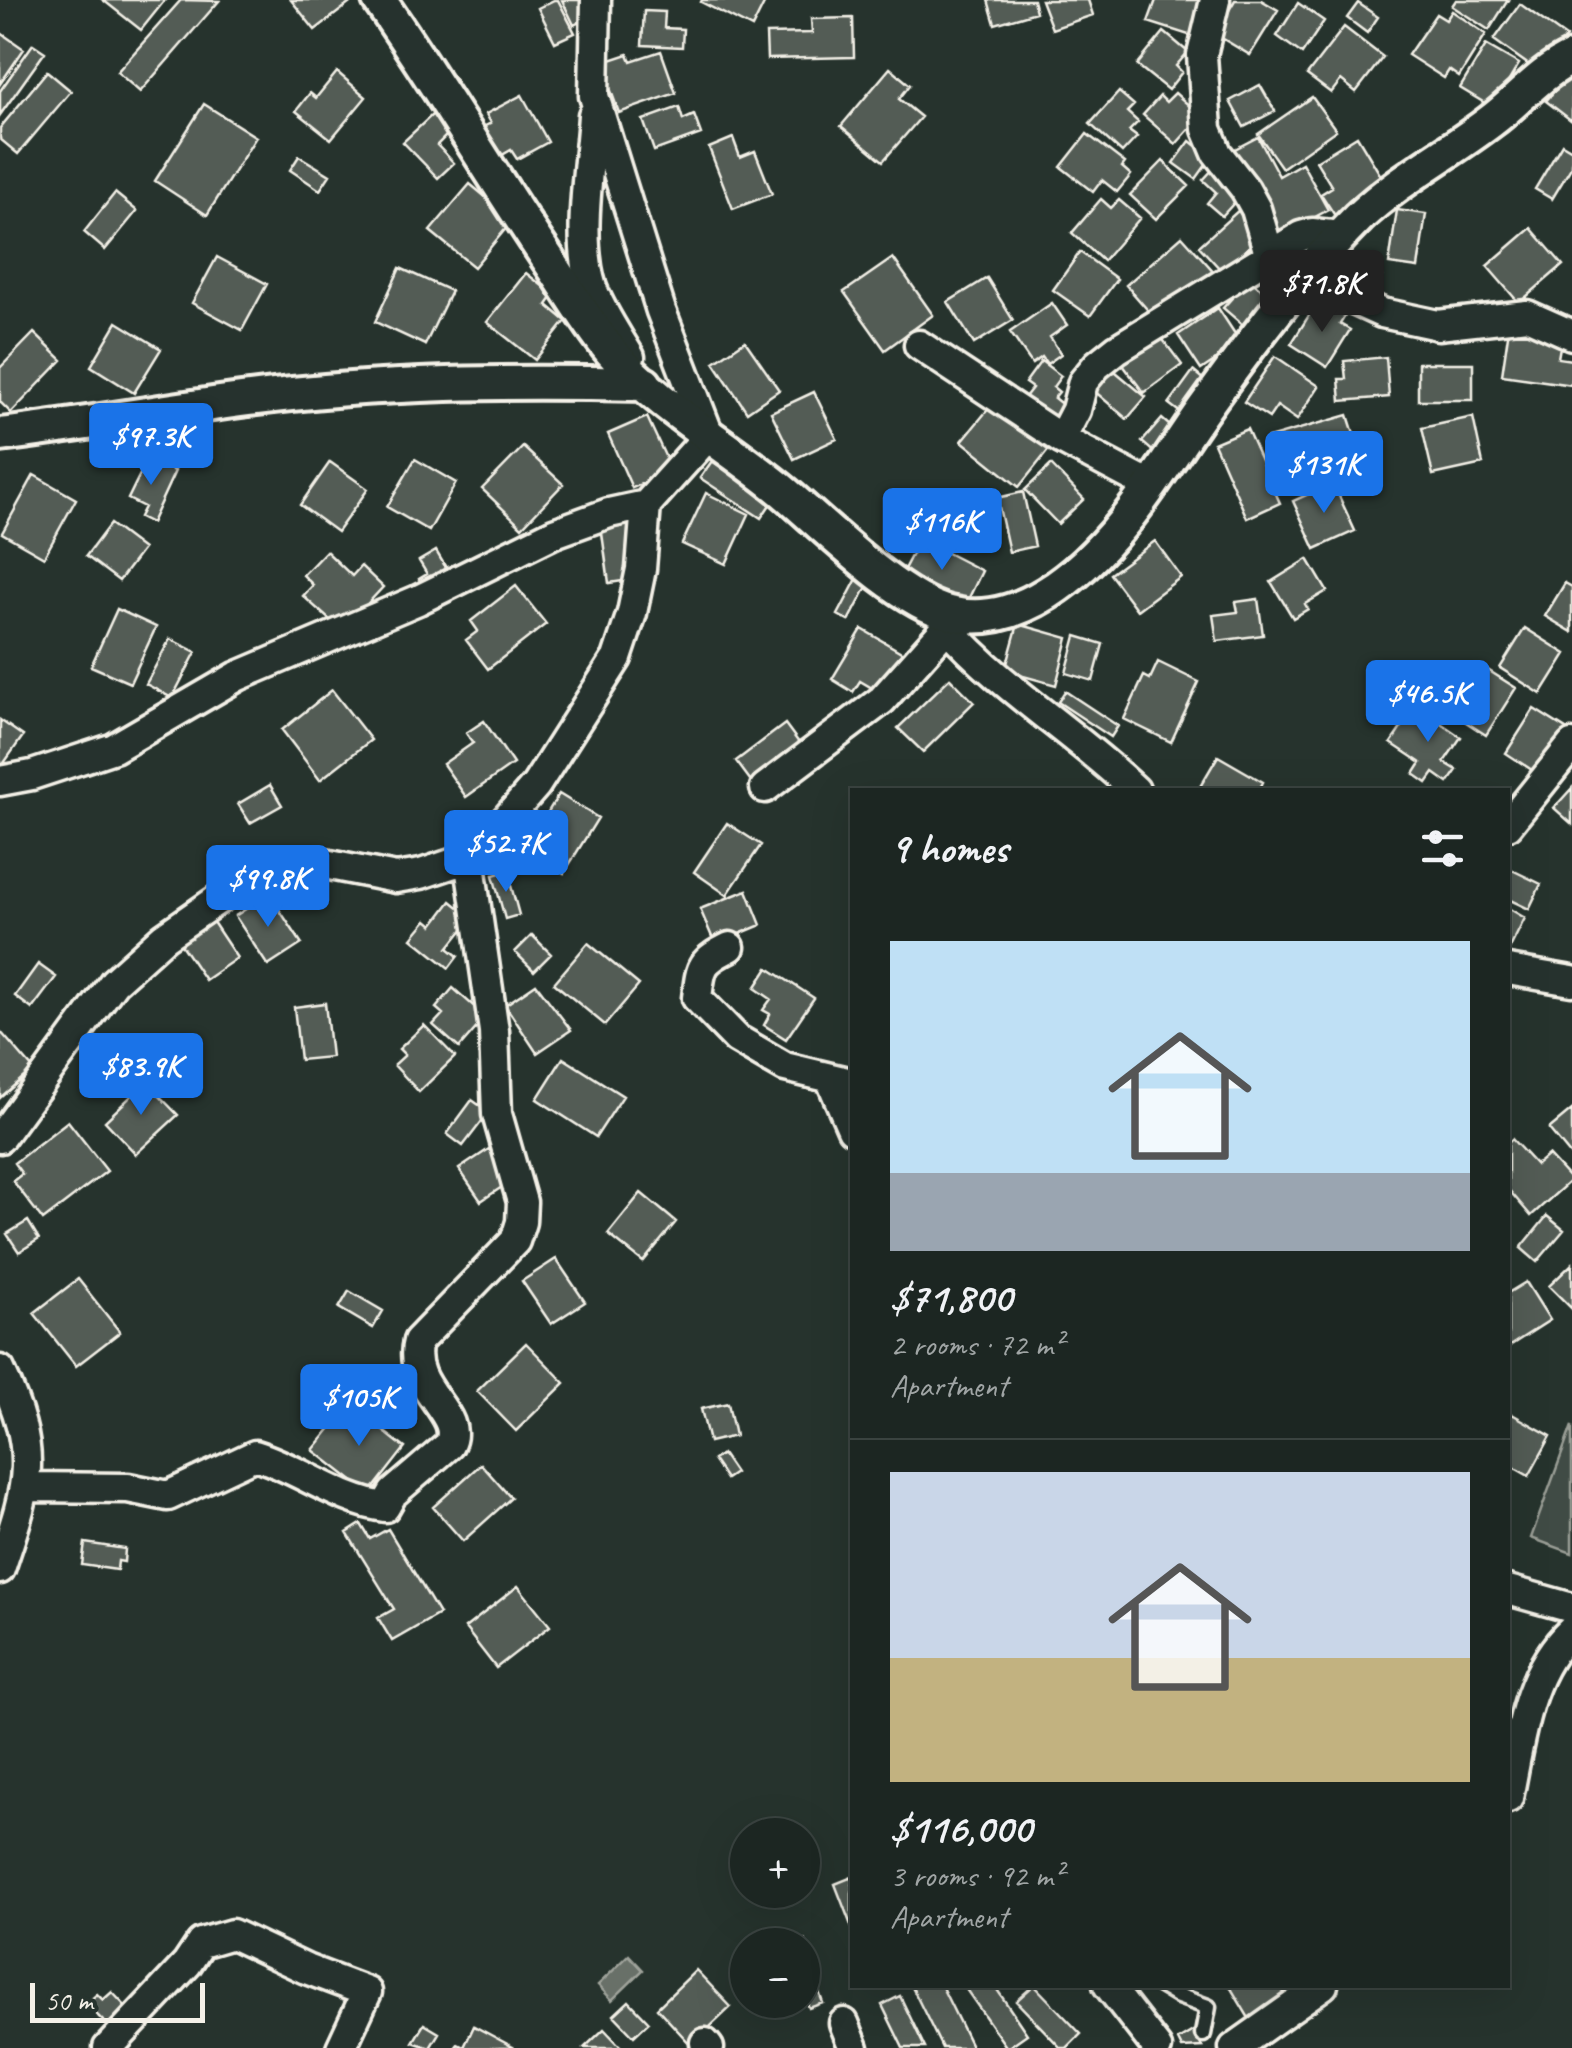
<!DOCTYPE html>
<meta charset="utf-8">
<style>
:root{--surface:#1c2622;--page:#29322f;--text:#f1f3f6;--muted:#a0a5a5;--line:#3a4340;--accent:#1a73e8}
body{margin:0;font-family:Caveat,sans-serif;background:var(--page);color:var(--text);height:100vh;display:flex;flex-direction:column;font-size:38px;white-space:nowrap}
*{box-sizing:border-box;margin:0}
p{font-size:32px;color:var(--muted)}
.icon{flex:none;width:55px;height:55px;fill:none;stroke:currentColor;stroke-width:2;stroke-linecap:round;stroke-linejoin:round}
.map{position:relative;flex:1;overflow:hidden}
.side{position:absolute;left:850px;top:788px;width:660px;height:1200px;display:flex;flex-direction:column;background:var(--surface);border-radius:0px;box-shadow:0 10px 40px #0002,0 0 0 2px var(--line)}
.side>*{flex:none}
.controls{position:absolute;left:730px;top:1818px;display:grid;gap:20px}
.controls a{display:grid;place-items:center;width:90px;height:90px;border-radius:50%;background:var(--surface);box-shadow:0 10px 40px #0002,0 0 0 2px var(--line);font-size:50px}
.scale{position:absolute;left:30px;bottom:25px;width:175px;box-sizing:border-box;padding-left:10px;border:5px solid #f4f1e8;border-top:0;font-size:28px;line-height:35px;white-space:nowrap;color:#f4f1e8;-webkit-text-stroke:8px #26332d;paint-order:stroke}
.price{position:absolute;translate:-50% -85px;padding:0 22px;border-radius:10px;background:var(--accent);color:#fff;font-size:32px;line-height:65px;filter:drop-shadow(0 2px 5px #0008)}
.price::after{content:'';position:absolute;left:50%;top:60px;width:30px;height:22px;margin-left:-15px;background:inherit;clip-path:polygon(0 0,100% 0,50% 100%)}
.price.on{background:#222;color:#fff}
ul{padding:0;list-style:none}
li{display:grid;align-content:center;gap:20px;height:530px;padding:0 40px}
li+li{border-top:2px solid var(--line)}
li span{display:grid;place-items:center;height:310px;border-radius:0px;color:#555}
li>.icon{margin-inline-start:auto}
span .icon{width:180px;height:180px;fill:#fffc;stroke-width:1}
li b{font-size:42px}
h2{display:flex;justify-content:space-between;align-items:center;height:120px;padding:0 40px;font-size:42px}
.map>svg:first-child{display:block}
.green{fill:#414b45;stroke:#9a9e96;stroke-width:2.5}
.water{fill:#676f68;stroke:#9fa39b;stroke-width:2.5}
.building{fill:#525c55;stroke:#f4f1e8;stroke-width:2.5}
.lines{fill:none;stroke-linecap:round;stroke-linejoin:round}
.service-casing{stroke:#f4f1e8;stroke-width:21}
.minor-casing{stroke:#f4f1e8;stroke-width:35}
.tertiary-casing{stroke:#f4f1e8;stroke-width:40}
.service{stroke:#26332d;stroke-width:14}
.minor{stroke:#26332d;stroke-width:28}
.tertiary{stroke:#26332d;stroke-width:32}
</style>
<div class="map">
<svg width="1572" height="2048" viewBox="0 0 1572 2048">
<rect width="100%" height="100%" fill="#26332d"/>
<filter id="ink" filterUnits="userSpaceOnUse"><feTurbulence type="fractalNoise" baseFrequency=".01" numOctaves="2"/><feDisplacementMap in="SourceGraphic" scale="20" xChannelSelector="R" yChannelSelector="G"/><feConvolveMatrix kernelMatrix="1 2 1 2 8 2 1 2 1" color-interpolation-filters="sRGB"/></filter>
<g filter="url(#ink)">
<path class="green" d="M 1572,1426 L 1572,1553 L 1531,1538 Z"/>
<path class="water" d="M 629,1955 L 643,1970 L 612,2000 L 598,1985 Z"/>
<path class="building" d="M 103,0 L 165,0 L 141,30 Z
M 181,0 L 219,1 L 140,92 L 117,72 Z
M 291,0 L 354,0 L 315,30 Z
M 554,0 L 558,0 L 575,33 L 555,42 L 538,8 Z
M 562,0 L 588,0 L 594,14 L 574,25 Z
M 702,0 L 766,0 L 752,28 L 701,2 Z
M 988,0 L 1033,0 L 1036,12 L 995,24 Z
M 1041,0 L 1088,0 L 1093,15 L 1052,29 Z
M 1156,0 L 1210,0 L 1198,38 L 1148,22 Z
M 1235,0 L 1261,0 L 1278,10 L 1250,55 L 1215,34 Z
M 1456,0 L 1508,0 L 1489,30 L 1452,6 Z
M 1298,3 L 1324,21 L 1302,54 L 1277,36 Z
M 1358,3 L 1378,17 L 1367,33 L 1347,18 Z
M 1520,4 L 1566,37 L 1540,73 L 1494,40 Z
M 644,11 L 665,12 L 664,28 L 683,29 L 682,47 L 642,45 Z
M 1452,11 L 1486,34 L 1459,77 L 1449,70 L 1444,78 L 1408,55 L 1436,14 L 1446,20 Z
M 853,18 L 854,57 L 767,59 L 766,34 L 812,33 L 811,19 Z
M 1344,27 L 1383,57 L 1356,92 L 1341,80 L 1331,93 L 1307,75 Z
M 1164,32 L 1188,52 L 1176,66 L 1182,72 L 1168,90 L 1137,65 Z
M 1,33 L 24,49 L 0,84 L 0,35 Z
M 33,44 L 45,52 L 0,115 L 0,91 Z
M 1486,45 L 1519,64 L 1493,108 L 1460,88 Z
M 661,51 L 676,93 L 619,113 L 601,63 L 628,54 L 631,61 Z
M 890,68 L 910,85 L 899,99 L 921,117 L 883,161 L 841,126 Z
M 47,71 L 71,91 L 18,154 L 0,139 L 0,128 Z
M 337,72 L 366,97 L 331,139 L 296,111 L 310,93 L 316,98 Z
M 1567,76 L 1572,80 L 1572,121 L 1546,101 Z
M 1260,85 L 1275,111 L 1244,127 L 1230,101 Z
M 1119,92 L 1134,105 L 1127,112 L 1138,122 L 1129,131 L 1137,137 L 1122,153 L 1090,124 Z
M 1175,93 L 1201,116 L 1176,144 L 1143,115 L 1160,96 L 1166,102 Z
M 522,95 L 548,142 L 517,159 L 511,150 L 497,158 L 481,128 L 491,123 L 486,114 Z
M 1312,97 L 1336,130 L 1282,168 L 1258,134 Z
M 204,104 L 256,137 L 207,215 L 155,181 Z
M 679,107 L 683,120 L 694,115 L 701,134 L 654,151 L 643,120 Z
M 433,114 L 450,132 L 437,145 L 454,163 L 438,178 L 403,142 Z
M 1087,134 L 1125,163 L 1122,167 L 1131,175 L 1117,192 L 1102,180 L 1093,192 L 1061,167 Z
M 1357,136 L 1390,191 L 1339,222 L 1321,194 L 1332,187 L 1316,161 Z
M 1258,137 L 1279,176 L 1302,163 L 1328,210 L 1277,237 L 1231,151 Z
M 733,138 L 740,157 L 755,151 L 772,194 L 733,209 L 709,148 Z
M 1190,141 L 1211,158 L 1196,179 L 1174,163 Z
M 1562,144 L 1572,150 L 1572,166 L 1552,199 L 1535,189 Z
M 299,156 L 330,175 L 320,190 L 290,170 Z
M 1163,161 L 1189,186 L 1156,219 L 1130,195 Z
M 1215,167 L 1243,193 L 1222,216 L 1207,203 L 1216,192 L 1203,180 Z
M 470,184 L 513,220 L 474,267 L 430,231 Z
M 115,193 L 137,211 L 105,250 L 84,232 Z
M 1101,199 L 1111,208 L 1119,200 L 1140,218 L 1103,261 L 1072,233 Z
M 1240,209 L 1263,234 L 1222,271 L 1199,246 Z
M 1397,210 L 1426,214 L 1418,268 L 1389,264 Z
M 1531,228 L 1563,265 L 1519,303 L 1487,266 Z
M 1182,236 L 1216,274 L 1159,323 L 1126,285 Z
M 1306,238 L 1322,252 L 1251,332 L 1223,308 L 1249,279 L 1261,289 Z
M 1080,252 L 1117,279 L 1090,316 L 1053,290 Z
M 217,257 L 267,284 L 242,330 L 192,303 Z
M 893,258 L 933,315 L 885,350 L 844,292 Z
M 1360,259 L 1382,276 L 1365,297 L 1343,280 Z
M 400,268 L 451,291 L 425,345 L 375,322 Z
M 526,273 L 554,295 L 547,305 L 566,321 L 535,360 L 487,322 Z
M 987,278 L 1013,320 L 974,344 L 948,302 Z
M 1052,303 L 1067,325 L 1050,337 L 1061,354 L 1047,364 L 1042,357 L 1032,364 L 1010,332 Z
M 1331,303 L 1347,313 L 1340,324 L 1350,330 L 1327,367 L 1291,344 L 1313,309 L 1323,315 Z
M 1218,308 L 1241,343 L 1201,370 L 1178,335 Z
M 117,322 L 161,349 L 134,393 L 91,366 Z
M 1509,328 L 1562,336 L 1558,358 L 1572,360 L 1572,385 L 1502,375 Z
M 34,333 L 62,360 L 11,413 L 0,402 L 0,368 Z
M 1158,333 L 1182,365 L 1144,393 L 1120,361 Z
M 745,341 L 779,390 L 747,412 L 714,362 Z
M 1275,356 L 1319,386 L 1297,420 L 1277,406 L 1269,418 L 1244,402 Z
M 1386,357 L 1389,397 L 1341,401 L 1339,379 L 1346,379 L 1344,361 Z
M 1041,361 L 1061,376 L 1053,387 L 1059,392 L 1054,398 L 1069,410 L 1053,432 L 1018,406 L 1032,388 L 1025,383 Z
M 1418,363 L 1473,363 L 1473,400 L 1418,400 Z
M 1110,367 L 1146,397 L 1127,419 L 1092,389 Z
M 1193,371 L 1210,385 L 1186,417 L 1169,404 Z
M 814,392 L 837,439 L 794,459 L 771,412 Z
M 995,401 L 1051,447 L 1019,487 L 962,441 Z
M 1348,415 L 1356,440 L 1276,464 L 1268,438 Z
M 647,417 L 672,471 L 632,488 L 608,434 Z
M 1473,417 L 1483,464 L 1433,475 L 1422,428 Z
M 1162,419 L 1177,432 L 1157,455 L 1142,442 Z
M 1247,429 L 1280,503 L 1247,518 L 1214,443 Z
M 523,447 L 563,484 L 522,527 L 482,489 Z
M 148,458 L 175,471 L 151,523 L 139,517 L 144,507 L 128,499 Z
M 415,459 L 456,483 L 429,531 L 387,507 Z
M 712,461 L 773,500 L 761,518 L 700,478 Z
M 330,462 L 368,489 L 337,532 L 300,505 Z
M 1051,465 L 1084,499 L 1058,524 L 1025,490 Z
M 34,475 L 76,499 L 44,557 L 2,533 Z
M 1333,483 L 1355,531 L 1315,549 L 1293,501 Z
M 1023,492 L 1035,546 L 1009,552 L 997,498 Z
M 706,493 L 749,514 L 726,564 L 682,544 Z
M 629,522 L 636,579 L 609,583 L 601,526 Z
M 110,524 L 143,549 L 119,581 L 86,556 Z
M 920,539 L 982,571 L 964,608 L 901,575 Z
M 1155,541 L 1181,577 L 1137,610 L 1110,574 Z
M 326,551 L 352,576 L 361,566 L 383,587 L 342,631 L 303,596 L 313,585 L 303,575 Z
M 436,551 L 451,576 L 425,591 L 419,579 L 427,574 L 419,561 Z
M 1308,559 L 1327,591 L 1305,604 L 1308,609 L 1293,618 L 1271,582 Z
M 860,573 L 871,579 L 849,621 L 838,615 Z
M 1565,583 L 1572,587 L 1572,632 L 1545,616 Z
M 516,586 L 546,624 L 488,669 L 466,640 L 478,631 L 471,621 Z
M 1258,599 L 1263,635 L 1217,641 L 1213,615 L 1238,612 L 1236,602 Z
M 117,609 L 156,627 L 130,683 L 91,666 Z
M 1018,624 L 1068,638 L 1056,685 L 1005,671 Z
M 1525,628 L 1566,654 L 1541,694 L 1500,668 Z
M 862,629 L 908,656 L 884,695 L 860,681 L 853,692 L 832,679 Z
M 1076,636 L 1103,644 L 1093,681 L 1066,673 Z
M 170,639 L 196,652 L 172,698 L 146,684 Z
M 1158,662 L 1199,682 L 1171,742 L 1124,719 L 1144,676 L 1150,679 Z
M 1483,667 L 1516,688 L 1486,735 L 1452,713 Z
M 950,678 L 974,702 L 923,752 L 898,728 Z
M 332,690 L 371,740 L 320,780 L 282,730 Z
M 1065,691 L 1118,726 L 1111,737 L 1058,702 Z
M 1416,706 L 1461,737 L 1444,762 L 1457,770 L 1448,783 L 1434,773 L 1427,783 L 1414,774 L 1421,763 L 1391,743 Z
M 1534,709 L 1569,731 L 1541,776 L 1506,753 Z
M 0,720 L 23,736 L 2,766 L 0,765 Z
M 484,721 L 513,764 L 466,797 L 443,764 L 473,743 L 466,733 Z
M 785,724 L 805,751 L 756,788 L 736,761 Z
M 1218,756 L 1263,782 L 1259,790 L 1198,790 Z
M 270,785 L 282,805 L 250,823 L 238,804 Z
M 1572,788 L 1572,824 L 1554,808 Z
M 559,794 L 598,818 L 564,873 L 525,849 Z
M 727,823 L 761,845 L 727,895 L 694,872 Z
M 1508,868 L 1541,884 L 1529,909 L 1508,899 Z
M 507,871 L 519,915 L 505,919 L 493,875 Z
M 747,890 L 761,925 L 715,944 L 700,909 Z
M 269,894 L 302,944 L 268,966 L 235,916 Z
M 451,901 L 472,918 L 448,948 L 458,956 L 449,968 L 412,938 L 427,920 L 433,925 Z
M 1508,908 L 1525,918 L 1508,952 Z
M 213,922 L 237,958 L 205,980 L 180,943 Z
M 532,935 L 551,954 L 534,971 L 515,952 Z
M 588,943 L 639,985 L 605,1025 L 554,983 Z
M 38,964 L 56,977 L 32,1009 L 15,996 Z
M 768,968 L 814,998 L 786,1039 L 764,1025 L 770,1014 L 763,1010 L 771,999 L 755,988 Z
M 536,984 L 571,1030 L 537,1053 L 505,1005 Z
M 453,988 L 486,1017 L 459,1048 L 433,1025 L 443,1014 L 436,1008 Z
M 325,1003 L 331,1057 L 300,1060 L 294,1007 Z
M 424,1025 L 455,1057 L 419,1092 L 394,1065 L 405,1055 L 399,1049 Z
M 0,1031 L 33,1069 L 0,1098 Z
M 563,1058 L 623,1096 L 596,1137 L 537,1099 Z
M 146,1082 L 178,1115 L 136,1154 L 105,1121 Z
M 472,1100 L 489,1112 L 463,1146 L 447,1134 Z
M 1572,1110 L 1572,1157 L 1549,1129 Z
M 68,1121 L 107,1171 L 43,1220 L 13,1181 L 22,1174 L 14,1163 Z
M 1512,1139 L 1536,1165 L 1548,1155 L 1571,1180 L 1531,1216 L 1508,1189 L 1508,1143 Z
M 489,1149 L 511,1181 L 481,1201 L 459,1169 Z
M 641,1193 L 676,1222 L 643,1262 L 608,1234 Z
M 1547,1216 L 1564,1230 L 1537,1262 L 1521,1248 Z
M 28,1221 L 39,1239 L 19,1252 L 7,1234 Z
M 556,1259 L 585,1302 L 551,1324 L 522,1281 Z
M 1572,1264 L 1572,1309 L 1549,1286 Z
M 78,1279 L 120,1332 L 76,1366 L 34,1313 Z
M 1526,1282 L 1550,1320 L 1508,1347 L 1508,1293 Z
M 349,1291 L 383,1311 L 373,1328 L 339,1308 Z
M 526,1343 L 565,1383 L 516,1431 L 477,1391 Z
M 728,1403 L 735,1436 L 709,1442 L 701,1409 Z
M 350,1405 L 405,1448 L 369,1494 L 313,1450 Z
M 1512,1414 L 1551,1436 L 1529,1476 L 1508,1464 L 1508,1423 Z
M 722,1454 L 735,1473 L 726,1479 L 713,1460 Z
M 481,1464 L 511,1498 L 463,1541 L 433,1507 Z
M 361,1524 L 370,1539 L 388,1529 L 439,1614 L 392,1641 L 378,1618 L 394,1609 L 347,1533 Z
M 85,1543 L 125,1549 L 124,1562 L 118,1561 L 117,1570 L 82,1565 Z
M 518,1586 L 550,1626 L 496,1668 L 465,1628 Z
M 852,1877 L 852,1928 L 835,1884 Z
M 805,1940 L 820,1978 L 802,1985 L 802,1945 L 793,1945 Z
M 696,1970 L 731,2007 L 691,2045 L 657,2008 Z
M 816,1984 L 823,2003 L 809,2008 L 802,1989 Z
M 911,1985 L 941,1985 L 972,2048 L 942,2048 Z
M 963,1985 L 994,1985 L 1027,2034 L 1007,2048 Z
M 1034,1985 L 1081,2034 L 1067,2048 L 1061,2048 L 1016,2001 Z
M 1229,1985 L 1280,1985 L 1294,2005 L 1256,2030 Z
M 112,1992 L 128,2009 L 109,2027 L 86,2004 L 97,1994 L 103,2000 Z
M 900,1996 L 925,2048 L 903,2048 L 882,2005 Z
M 629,2001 L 649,2022 L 634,2036 L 614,2015 Z
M 424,2024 L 439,2033 L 430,2048 L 413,2042 Z
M 474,2026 L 513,2047 L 512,2048 L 455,2048 L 458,2044 L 464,2047 Z
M 604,2029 L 622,2048 L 584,2048 Z
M 1193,2031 L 1202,2047 L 1182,2048 L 1178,2040 Z"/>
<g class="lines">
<defs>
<path id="service" d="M 1160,1985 L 1178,1996 L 1208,2007 L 1203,2034"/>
<path id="minor" d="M 1215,0 L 1202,55 L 1207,129 L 1217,153 L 1245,189 L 1256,209 L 1270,257
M 593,115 C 590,167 576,239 592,288 C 601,312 617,335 630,357
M 1308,275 L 1336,292 L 1382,313 L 1438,325 L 1527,315 L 1572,335
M 919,345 L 1061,439 L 1150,486
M 1061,439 L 1076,410 L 1083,382 L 1097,365 L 1117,349 L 1301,236 L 1312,233 L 1342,236
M 947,627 C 1002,689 1075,733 1135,790
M 0,781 L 32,775 L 114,748 L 238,676 L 418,600 L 554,533 L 609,513 L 646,505 L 709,435 L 661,311 L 594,96 L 596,0
M 765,788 L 882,700 L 947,627 L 952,614
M 1508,825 L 1572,745
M 730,947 C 700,962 701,966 697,998 L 737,1039 L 785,1067 L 852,1083
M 1508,970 L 1572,981
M 830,1078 L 852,1129
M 0,1138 L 114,982 L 164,937 L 253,875 L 309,861 L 396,878 L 421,874 L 469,858 L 488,840 L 536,785 L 617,658 L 632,613 L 641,569 L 646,505
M 0,1370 C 40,1456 29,1483 0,1569
M 26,1487 L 128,1488 L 168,1496 L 255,1455 C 300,1469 340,1501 385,1507 L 393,1493 L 449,1445 C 466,1413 405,1389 418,1341 L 515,1241 L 521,1222 L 522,1202 L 497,1114 L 494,1031 L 469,858
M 1508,1590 L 1572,1608
M 1508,1798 C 1520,1740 1526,1672 1572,1630
M 1108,1985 L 1157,2048
M 844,2023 L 854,2048
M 705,2043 L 709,2048
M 108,2048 L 187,1964 L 201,1943 L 232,1934 L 306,1969 L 367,1992 L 341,2048
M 1234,2048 L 1323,1985"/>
<path id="tertiary" d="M 379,0 C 438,84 490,173 548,259 C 568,289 587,322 611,351 C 658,407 728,445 784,492 C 824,526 899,601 949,613 C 1019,631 1083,572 1123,523 C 1152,488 1176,448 1202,411 C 1250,344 1301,275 1359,217 C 1398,180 1448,154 1491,121 C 1518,101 1541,72 1572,58
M 0,435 C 83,425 166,410 249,399 C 381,382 513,381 645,384"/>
</defs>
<use href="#service" class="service-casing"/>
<use href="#minor" class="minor-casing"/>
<use href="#tertiary" class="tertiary-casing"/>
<use href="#service" class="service"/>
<use href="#minor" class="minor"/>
<use href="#tertiary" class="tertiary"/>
</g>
</g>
</svg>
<div class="controls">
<a>+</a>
<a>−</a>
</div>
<div class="scale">50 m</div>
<b class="price on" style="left:1322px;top:335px">$71.8K</b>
<b class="price" style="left:151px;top:488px">$97.3K</b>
<b class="price" style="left:1324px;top:516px">$131K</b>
<b class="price" style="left:942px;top:573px">$116K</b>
<b class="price" style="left:1428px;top:745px">$46.5K</b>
<b class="price" style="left:506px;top:895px">$52.7K</b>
<b class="price" style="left:268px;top:930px">$99.8K</b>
<b class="price" style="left:141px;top:1118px">$83.9K</b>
<b class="price" style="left:359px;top:1449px">$105K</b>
<section class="side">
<h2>9 homes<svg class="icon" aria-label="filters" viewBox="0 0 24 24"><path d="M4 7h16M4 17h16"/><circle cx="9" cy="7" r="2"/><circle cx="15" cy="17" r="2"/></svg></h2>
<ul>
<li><span style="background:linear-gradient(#bfe0f5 75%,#9aa5b1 0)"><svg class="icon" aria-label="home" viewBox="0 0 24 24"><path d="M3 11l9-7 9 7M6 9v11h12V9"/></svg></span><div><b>$71,800</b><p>2 rooms · 72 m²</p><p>Apartment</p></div></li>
<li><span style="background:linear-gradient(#c9d6e8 60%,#c2b280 0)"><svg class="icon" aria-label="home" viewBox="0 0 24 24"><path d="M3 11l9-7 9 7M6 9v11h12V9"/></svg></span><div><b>$116,000</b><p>3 rooms · 92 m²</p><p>Apartment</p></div></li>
</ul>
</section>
</div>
